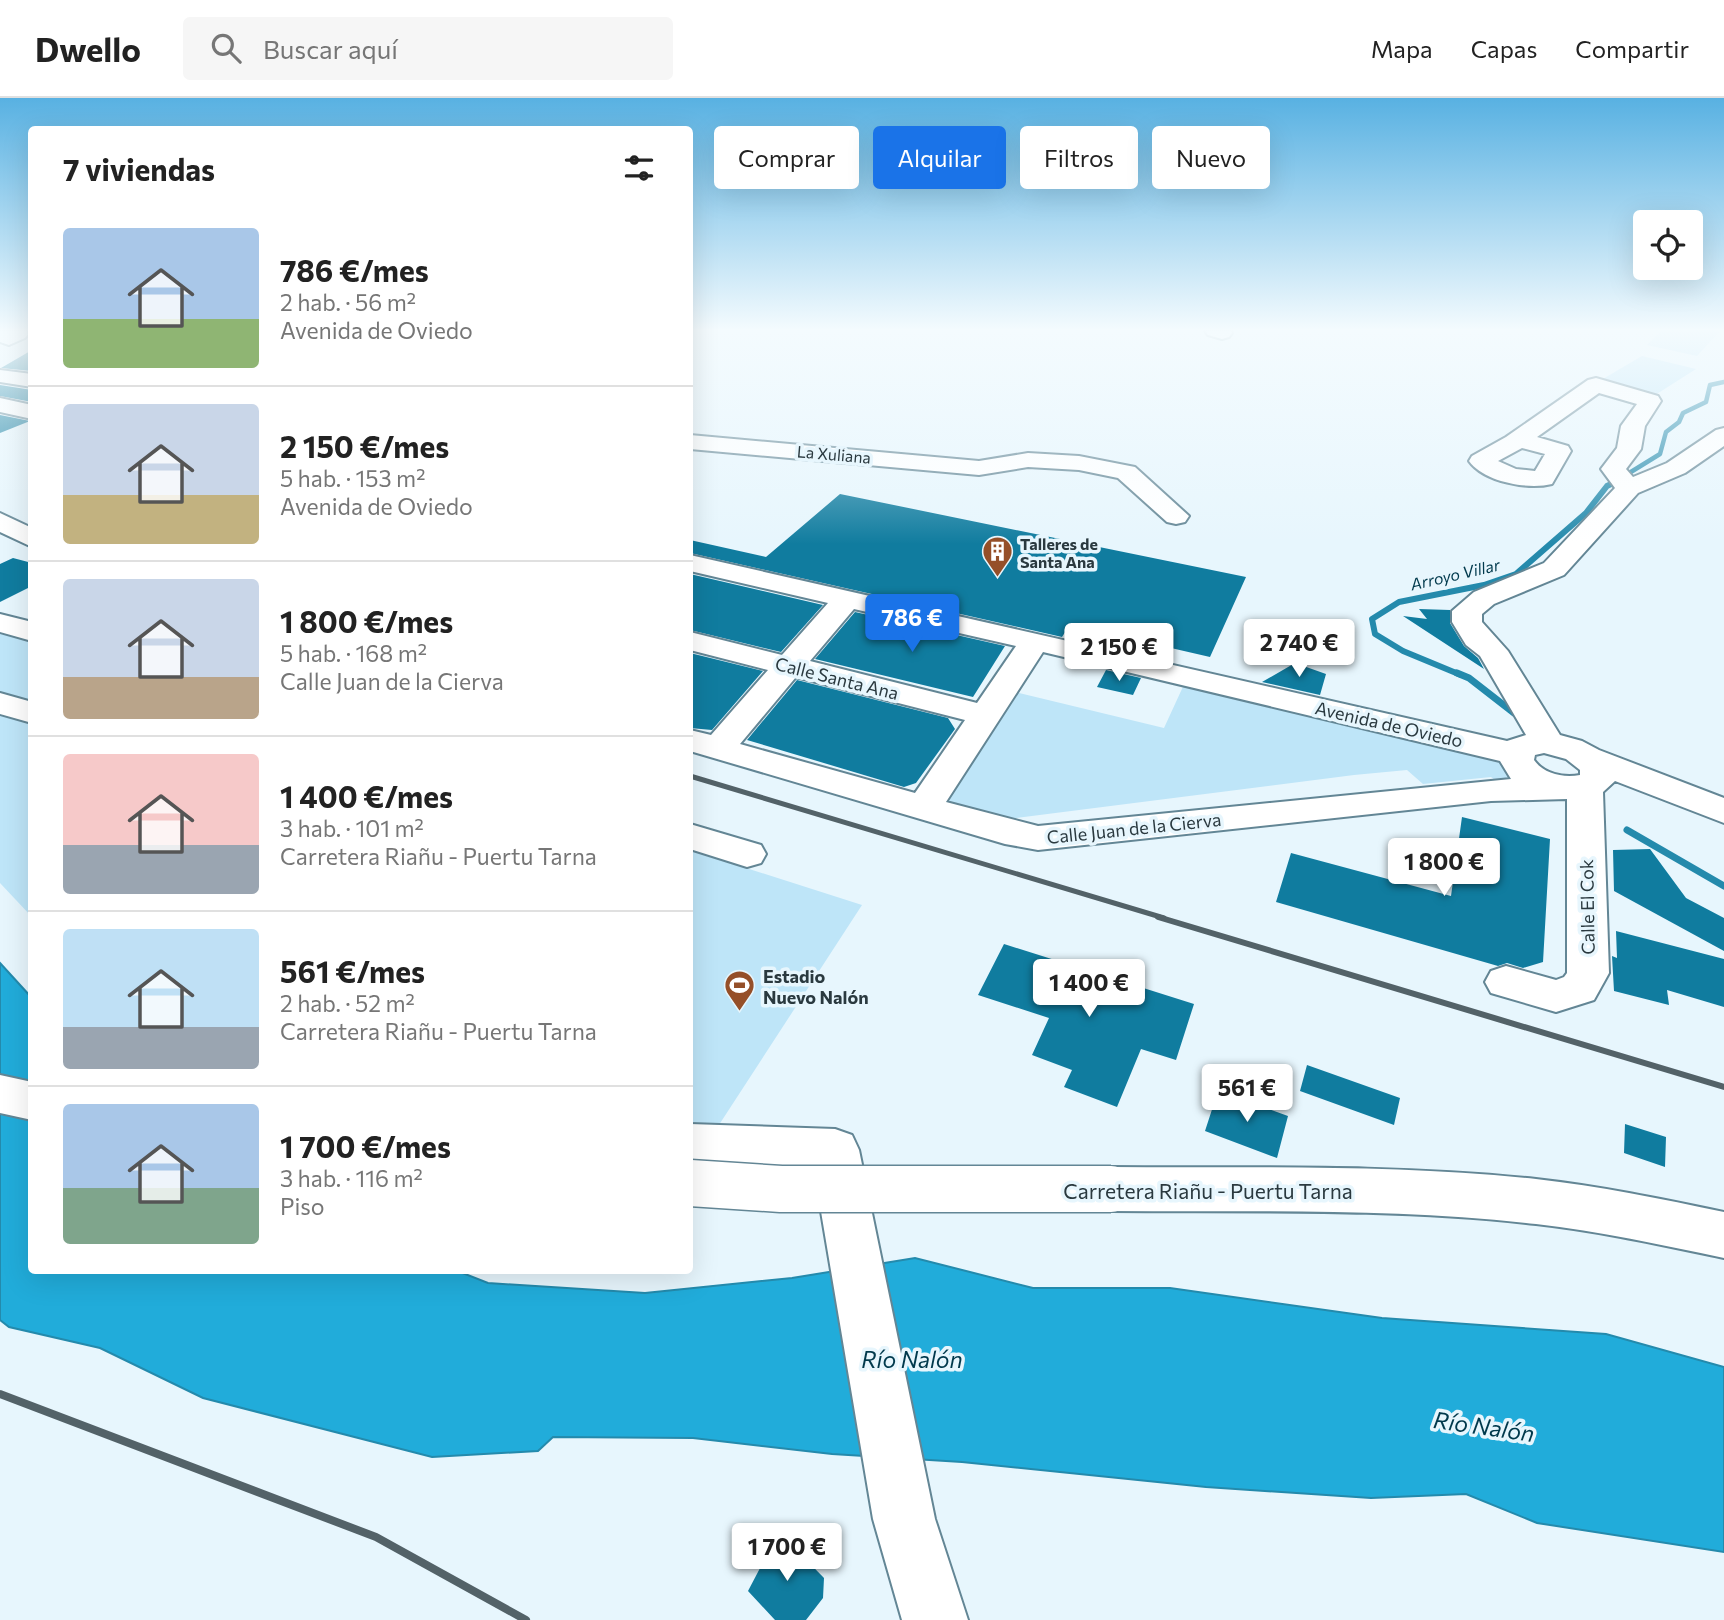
<!DOCTYPE html>
<html lang="es">
<meta charset="utf-8">
<style>
:root{--surface:#fff;--page:#f6f6f6;--text:#222;--muted:#767676;--line:#e0e0e0;--accent:#1a73e8}
body{margin:0;font-family:Commissioner,sans-serif;background:var(--page);color:var(--text);height:100vh;display:flex;flex-direction:column;font-size:26px;white-space:nowrap}
*{box-sizing:border-box;margin:0}
p{font-size:23px;color:var(--muted)}
.icon{flex:none;width:38px;height:38px;fill:none;stroke:currentColor;stroke-width:2;stroke-linecap:round;stroke-linejoin:round}
.map{position:relative;flex:1;overflow:hidden}
.details{position:absolute;left:28px;top:28px;width:665px;height:1148px;display:flex;flex-direction:column;background:var(--surface);border-radius:7px;box-shadow:0 7px 28px #0002}
.details>*{flex:none}
.guide{position:absolute;left:714px;top:28px;width:665px;height:63px;display:flex;gap:14px}
.fabs{position:absolute;left:1633px;top:112px;display:grid;gap:14px}
.fabs a{display:grid;place-items:center;width:70px;height:70px;border-radius:7px;background:var(--surface);box-shadow:0 7px 28px #0002;font-size:35px}
.price{position:absolute;translate:-50% -60px;padding:0 16px;border-radius:7px;background:#fff;color:#222;font-size:23px;line-height:46px;filter:drop-shadow(0 2px 4px #0008)}
.price::after{content:'';position:absolute;left:50%;top:42px;width:21px;height:16px;margin-left:-10px;background:inherit;clip-path:polygon(0 0,100% 0,50% 100%)}
.price.active{background:var(--accent);color:#fff}
ul{padding:0;list-style:none}
li{display:flex;align-items:center;gap:21px;height:175px;padding:0 35px}
li+li{border-top:2px solid var(--line)}
li span{display:grid;place-items:center;flex:none;width:196px;height:140px;border-radius:7px;color:#555}
li>.icon{margin-inline-start:auto}
span .icon{width:84px;height:84px;fill:#fffc;stroke-width:1}
li b{font-size:30px}
h2{display:flex;justify-content:space-between;align-items:center;height:84px;padding:0 35px;font-size:30px}
.tag{padding:0 24px;border-radius:7px;background:var(--surface);box-shadow:0 7px 28px #0002;font-size:24px;line-height:63px}
.tag.active{background:var(--accent);color:#fff}
header{display:flex;align-items:center;gap:42px;box-sizing:border-box;height:98px;padding:0 35px;background:var(--surface);border-bottom:2px solid var(--line)}
header strong{font-size:33px}
nav{display:flex;gap:38px;margin-inline-start:auto;font-size:24px}
.search{width:490px;height:63px;background:var(--page);display:flex;align-items:center;gap:18px;box-sizing:border-box;padding:0 24px;border-radius:7px;color:var(--muted);font-size:26px}
.map>svg:first-child{display:block}
.green{fill:#bee5f8}
.water{fill:#21acda;stroke:#248aac;stroke-width:2}
.lines{fill:none;stroke-linecap:round;stroke-linejoin:round}
.stream-far2{stroke:#248aac;stroke-width:4.5}
.stream-far1{stroke:#248aac;stroke-width:6}
.stream{stroke:#248aac;stroke-width:7}
.building{fill:#107c9f}
.minor-casing{stroke:#638695;stroke-width:4}
.major-casing{stroke:#638695;stroke-width:4}
.minor{fill:#fff;fill-rule:evenodd}
.major{fill:#fff;fill-rule:evenodd}
.rail-far2{stroke:#536268;stroke-width:5}
.rail-far1{stroke:#536268;stroke-width:6}
.rail{stroke:#536268;stroke-width:8}
.major-bridge-casing{stroke:#638695;stroke-width:49;stroke-linecap:butt}
.major-bridge{stroke:#fff;stroke-width:46}
.labels{text-anchor:middle;dominant-baseline:central;stroke-width:7;stroke-linejoin:round;paint-order:stroke}
.far-street-label{font-size:16px;fill:#2a393f;stroke:#e7f6fd}
.far-poi-label{font-size:16px;font-weight:bold;fill:#2a393f;stroke:#e7f6fd;text-anchor:start}
.far-water-label{font-size:16px;font-style:italic;fill:#00394c;stroke:#e7f6fd}
.street-label{font-size:18px;fill:#2a393f;stroke:#e7f6fd}
.poi-label{font-size:18px;font-weight:bold;fill:#2a393f;stroke:#e7f6fd;text-anchor:start}
.near-street-label{font-size:21px;fill:#2a393f;stroke:#e7f6fd}
.near-water-label{font-size:23px;font-style:italic;fill:#00394c;stroke:#e7f6fd}
</style>
<header>
<strong>Dwello</strong>
<div class="search"><svg class="icon" aria-label="search" viewBox="0 0 24 24"><circle cx="10" cy="10" r="6"/><path d="M15 15l6 6"/></svg>Buscar aquí</div>
<nav><a>Mapa</a><a>Capas</a><a>Compartir</a></nav>
</header>
<div class="map">
<svg width="1724" height="1522" viewBox="0 0 1724 1522">
<rect width="100%" height="100%" fill="#e7f6fd"/>
<path class="green" d="M 1661,233 L 1720,233 L 1697,258 L 1647,247 Z
M 1642,258 L 1696,271 L 1652,299 L 1596,285 Z
M 0,525 L 31,534 L 31,818 L 0,785 Z
M 1187,580 L 1500,652 L 1525,674 L 1507,691 L 1491,679 L 1423,686 L 1407,672 L 1354,677 L 1016,720 L 1018,737 L 924,710 L 1002,591 L 1164,630 Z
M 690,752 L 862,807 L 715,1033 L 690,1023 Z"/>
<path class="water" d="M 0,865 L 31,899 L 32,1172 L 455,1172 L 488,1185 L 645,1195 L 792,1180 L 915,1160 L 1033,1190 L 1170,1190 L 1382,1220 L 1606,1236 L 1724,1269 L 1724,1454 L 1537,1425 L 1466,1396 L 1371,1400 L 1206,1389 L 962,1364 L 832,1356 L 693,1340 L 553,1339 L 538,1353 L 432,1359 L 203,1300 L 100,1250 L 9,1229 L 0,1222 Z"/>
<g class="lines">
<path class="stream-far2" d="M 1613,385 L 1660,356 L 1666,334 L 1679,324 L 1683,315 L 1706,304 L 1710,287 L 1724,284"/>
<path class="stream-far1" d="M 1461,577 L 1403,553 L 1375,536 L 1372,521 L 1399,504 L 1484,487 L 1516,476 L 1586,415 L 1607,388 L 1617,383"/>
<path class="stream" d="M 1457,575 L 1469,580 L 1514,615
M 1627,732 L 1724,788"/>
</g>
<path class="building" d="M 32,252 L 32,273 L 1,270 Z
M 0,287 L 32,292 L 32,304 L 0,298 Z
M 0,317 L 30,323 L 0,335 Z
M 840,396 L 1246,479 L 1210,559 L 1158,547 L 1152,559 L 1117,551 L 1123,540 L 1069,528 L 1062,539 L 690,455 L 690,442 L 766,459 Z
M 13,460 L 32,465 L 32,488 L 0,504 L 0,466 Z
M 690,476 L 823,507 L 781,554 L 690,532 Z
M 1419,511 L 1450,512 L 1450,525 L 1464,548 L 1478,560 L 1484,571 L 1403,518 L 1427,521 Z
M 855,514 L 1005,548 L 973,599 L 815,561 Z
M 690,555 L 763,573 L 712,632 L 690,630 Z
M 1295,565 L 1326,576 L 1320,597 L 1262,584 Z
M 1106,572 L 1141,580 L 1133,597 L 1097,589 Z
M 797,582 L 948,620 L 955,631 L 916,685 L 904,689 L 747,642 Z
M 1462,719 L 1550,741 L 1543,864 L 1523,870 L 1507,865 L 1498,868 L 1276,804 L 1291,755 L 1451,798 Z
M 1650,751 L 1686,800 L 1724,820 L 1724,853 L 1614,793 L 1613,752 Z
M 1616,833 L 1724,861 L 1724,909 L 1667,892 L 1669,907 L 1614,893 L 1612,858 L 1617,860 Z
M 1004,846 L 1194,906 L 1176,962 L 1141,951 L 1117,1009 L 1064,989 L 1072,972 L 1032,957 L 1049,920 L 978,897 Z
M 1307,967 L 1400,1000 L 1394,1027 L 1300,993 Z
M 1218,993 L 1288,1018 L 1277,1060 L 1205,1033 Z
M 1625,1026 L 1666,1039 L 1665,1069 L 1624,1055 Z
M 779,1434 L 824,1480 L 823,1500 L 806,1522 L 775,1522 L 748,1493 Z"/>
<g class="lines">
<defs>
<path id="minor" d="M 0,233 L 26,233 L 28,236 L 25,240 L 9,247 L 0,244 Z
M 1205,233 L 1230,233 L 1232,235 L 1229,239 L 1222,241 L 1208,237 Z
M 0,272 L 32,276 L 32,289 L 0,284 Z
M 1596,280 L 1658,298 L 1661,303 L 1645,328 L 1641,351 L 1626,371 L 1633,379 L 1667,365 L 1716,332 L 1724,330 L 1724,348 L 1685,375 L 1638,395 L 1564,477 L 1494,506 L 1482,516 L 1482,524 L 1508,553 L 1560,637 L 1582,643 L 1599,652 L 1724,700 L 1724,725 L 1615,683 L 1603,694 L 1609,875 L 1594,902 L 1556,914 L 1491,895 L 1485,884 L 1491,873 L 1506,868 L 1556,882 L 1564,879 L 1567,875 L 1567,701 L 1491,703 L 1038,752 L 1005,746 L 690,653 L 690,632 L 711,637 L 768,572 L 690,552 L 690,534 L 782,557 L 828,505 L 690,473 L 690,457 L 1507,643 L 1526,637 L 1480,558 L 1466,547 L 1452,524 L 1452,513 L 1474,494 L 1544,465 L 1615,390 L 1601,371 L 1617,350 L 1621,328 L 1637,306 L 1599,295 L 1537,339 L 1568,348 L 1571,353 L 1552,386 C 1528,392 1484,384 1469,363 L 1472,358 L 1506,339 L 1588,282 ZM 1522,350 L 1545,356 L 1535,373 L 1516,371 L 1498,363 ZM 854,511 L 1016,548 L 977,605 L 810,563 ZM 1043,554 L 1500,663 L 1511,681 L 1038,728 L 946,704 ZM 796,579 L 965,622 L 915,695 L 740,646 ZM 1544,655 L 1566,661 L 1580,672 L 1580,677 C 1563,680 1544,676 1534,662 L 1535,657 Z
M 0,300 L 32,307 L 32,321 L 0,314 Z
M 690,337 L 979,363 L 1028,355 L 1079,358 L 1135,369 L 1189,418 L 1185,424 L 1176,426 L 1167,424 L 1118,380 L 1079,372 L 1028,369 L 979,377 L 690,351 Z
M 0,415 L 32,430 L 32,449 L 0,434 Z
M 0,516 L 32,524 L 32,543 L 0,534 Z
M 0,595 L 32,604 L 32,625 L 0,616 Z
M 690,726 L 761,747 L 766,756 L 761,765 L 747,769 L 690,751 Z
M 690,1026 L 835,1031 L 852,1037 L 859,1052 L 935,1421 L 968,1522 L 902,1522 L 873,1421 L 814,1072 L 690,1067 Z"/>
<path id="major" d="M 0,977 L 32,984 L 32,1022 L 0,1015 Z
M 1111,1069 C 1252,1070 1395,1066 1536,1081 C 1599,1088 1662,1101 1724,1114 L 1724,1160 C 1662,1147 1599,1133 1536,1126 C 1395,1110 1252,1114 1111,1113 L 1093,1106 L 1086,1091 L 1093,1076 Z"/>
</defs>
<use href="#minor" class="minor-casing"/>
<use href="#major" class="major-casing"/>
<use href="#minor" class="minor"/>
<use href="#major" class="major"/>
<path class="rail-far2" d="M 690,678 L 1164,820"/>
<path class="rail-far1" d="M 1158,819 L 1724,989"/>
<path class="rail" d="M 0,1296 L 376,1439 L 526,1522"/>
<defs>
<path id="major-bridge" d="M 690,1085 L 781,1091 L 1111,1091"/>
</defs>
<use href="#major-bridge" class="major-bridge-casing"/>
<use href="#major-bridge" class="major-bridge"/>
</g>
<linearGradient id="sky" x2="0" y2="1"><stop stop-color="#58b1e2"/><stop offset="0.52" stop-color="#f4fbfe"/><stop offset="1" stop-color="#f4fbfe" stop-opacity="0"/></linearGradient>
<rect width="1724" height="446" fill="url(#sky)"/>
<defs>
<symbol id="building-pin" viewBox="-11 -11 22 30"><path d="M0 17L-7.5 6A9.5 9.5 0 1 1 7.5 6Z" fill="#954f28" stroke="#e7f6fd"/><path d="M-4-6H4V6H1V3H-1V6H-4ZM-2.5-4.3h1.7v1.8h-1.7ZM.8-4.3h1.7v1.8H.8ZM-2.5-1h1.7V.8h-1.7ZM.8-1h1.7V.8H.8Z" fill="#fff"/></symbol>
<symbol id="stadium-pin" viewBox="-11 -11 22 30"><path d="M0 17L-7.5 6A9.5 9.5 0 1 1 7.5 6Z" fill="#954f28" stroke="#e7f6fd"/><path d="M0-5a6.5 5 0 1 0 0 10a6.5 5 0 1 0 0-10ZM-3.5-1.8h7v3.6h-7Z" fill="#fff"/></symbol>
</defs>
<g fill-rule="evenodd">
<use href="#building-pin" x="980" y="436" width="35" height="47"/>
<use href="#stadium-pin" x="722" y="870" width="35" height="47"/>
</g>
<g class="labels">
<g class="far-street-label">
<text transform="translate(834 356) rotate(5)">La Xuliana</text>
</g>
<g class="far-poi-label">
<text x="1020" y="445">Talleres de<tspan x="1020" dy="18">Santa Ana</tspan></text>
</g>
<g class="far-water-label">
<text transform="translate(1455 476) rotate(-13)">Arroyo Villar</text>
</g>
<g class="street-label">
<text transform="translate(837 580) rotate(14)">Calle Santa Ana</text>
<text transform="translate(1389 626) rotate(13)">Avenida de Oviedo</text>
<text transform="translate(1134 730) rotate(-6)">Calle Juan de la Cierva</text>
<text transform="translate(1587 809) rotate(-91)">Calle El Cok</text>
</g>
<g class="poi-label">
<text x="763" y="878">Estadio<tspan x="763" dy="21">Nuevo Nalón</tspan></text>
</g>
<g class="near-street-label">
<text x="1208" y="1092">Carretera Riañu - Puertu Tarna</text>
</g>
<g class="near-water-label">
<text x="912" y="1261">Río Nalón</text>
<text transform="translate(1484 1328) rotate(8)">Río Nalón</text>
</g>
</g>
</svg>
<div class="fabs">
<a><svg class="icon" aria-label="locate" viewBox="0 0 24 24"><circle cx="12" cy="12" r="6"/><path d="M12 2v4M12 18v4M2 12h4M18 12h4"/></svg></a>
</div>
<b class="price active" style="left:912px;top:556px">786 €</b>
<b class="price" style="left:1299px;top:581px">2 740 €</b>
<b class="price" style="left:1119px;top:585px">2 150 €</b>
<b class="price" style="left:1444px;top:800px">1 800 €</b>
<b class="price" style="left:1089px;top:921px">1 400 €</b>
<b class="price" style="left:1247px;top:1026px">561 €</b>
<b class="price" style="left:787px;top:1485px">1 700 €</b>
<div class="guide">
<a class="tag">Comprar</a>
<a class="tag active">Alquilar</a>
<a class="tag">Filtros</a>
<a class="tag">Nuevo</a>
</div>
<section class="details">
<h2>7 viviendas<svg class="icon" aria-label="filters" viewBox="0 0 24 24"><path d="M4 7h16M4 17h16"/><circle cx="9" cy="7" r="2"/><circle cx="15" cy="17" r="2"/></svg></h2>
<ul>
<li><span style="background:linear-gradient(#a9c7e8 65%,#8fb573 0)"><svg class="icon" aria-label="home" viewBox="0 0 24 24"><path d="M3 11l9-7 9 7M6 9v11h12V9"/></svg></span><div><b>786 €/mes</b><p>2 hab. · 56 m²</p><p>Avenida de Oviedo</p></div></li>
<li><span style="background:linear-gradient(#c9d6e8 65%,#c2b280 0)"><svg class="icon" aria-label="home" viewBox="0 0 24 24"><path d="M3 11l9-7 9 7M6 9v11h12V9"/></svg></span><div><b>2 150 €/mes</b><p>5 hab. · 153 m²</p><p>Avenida de Oviedo</p></div></li>
<li><span style="background:linear-gradient(#c9d6e8 70%,#b9a48a 0)"><svg class="icon" aria-label="home" viewBox="0 0 24 24"><path d="M3 11l9-7 9 7M6 9v11h12V9"/></svg></span><div><b>1 800 €/mes</b><p>5 hab. · 168 m²</p><p>Calle Juan de la Cierva</p></div></li>
<li><span style="background:linear-gradient(#f6c9c9 65%,#9aa5b1 0)"><svg class="icon" aria-label="home" viewBox="0 0 24 24"><path d="M3 11l9-7 9 7M6 9v11h12V9"/></svg></span><div><b>1 400 €/mes</b><p>3 hab. · 101 m²</p><p>Carretera Riañu - Puertu Tarna</p></div></li>
<li><span style="background:linear-gradient(#bfe0f5 70%,#9aa5b1 0)"><svg class="icon" aria-label="home" viewBox="0 0 24 24"><path d="M3 11l9-7 9 7M6 9v11h12V9"/></svg></span><div><b>561 €/mes</b><p>2 hab. · 52 m²</p><p>Carretera Riañu - Puertu Tarna</p></div></li>
<li><span style="background:linear-gradient(#a9c7e8 60%,#7fa58c 0)"><svg class="icon" aria-label="home" viewBox="0 0 24 24"><path d="M3 11l9-7 9 7M6 9v11h12V9"/></svg></span><div><b>1 700 €/mes</b><p>3 hab. · 116 m²</p><p>Piso</p></div></li>
</ul>
</section>
</div>
